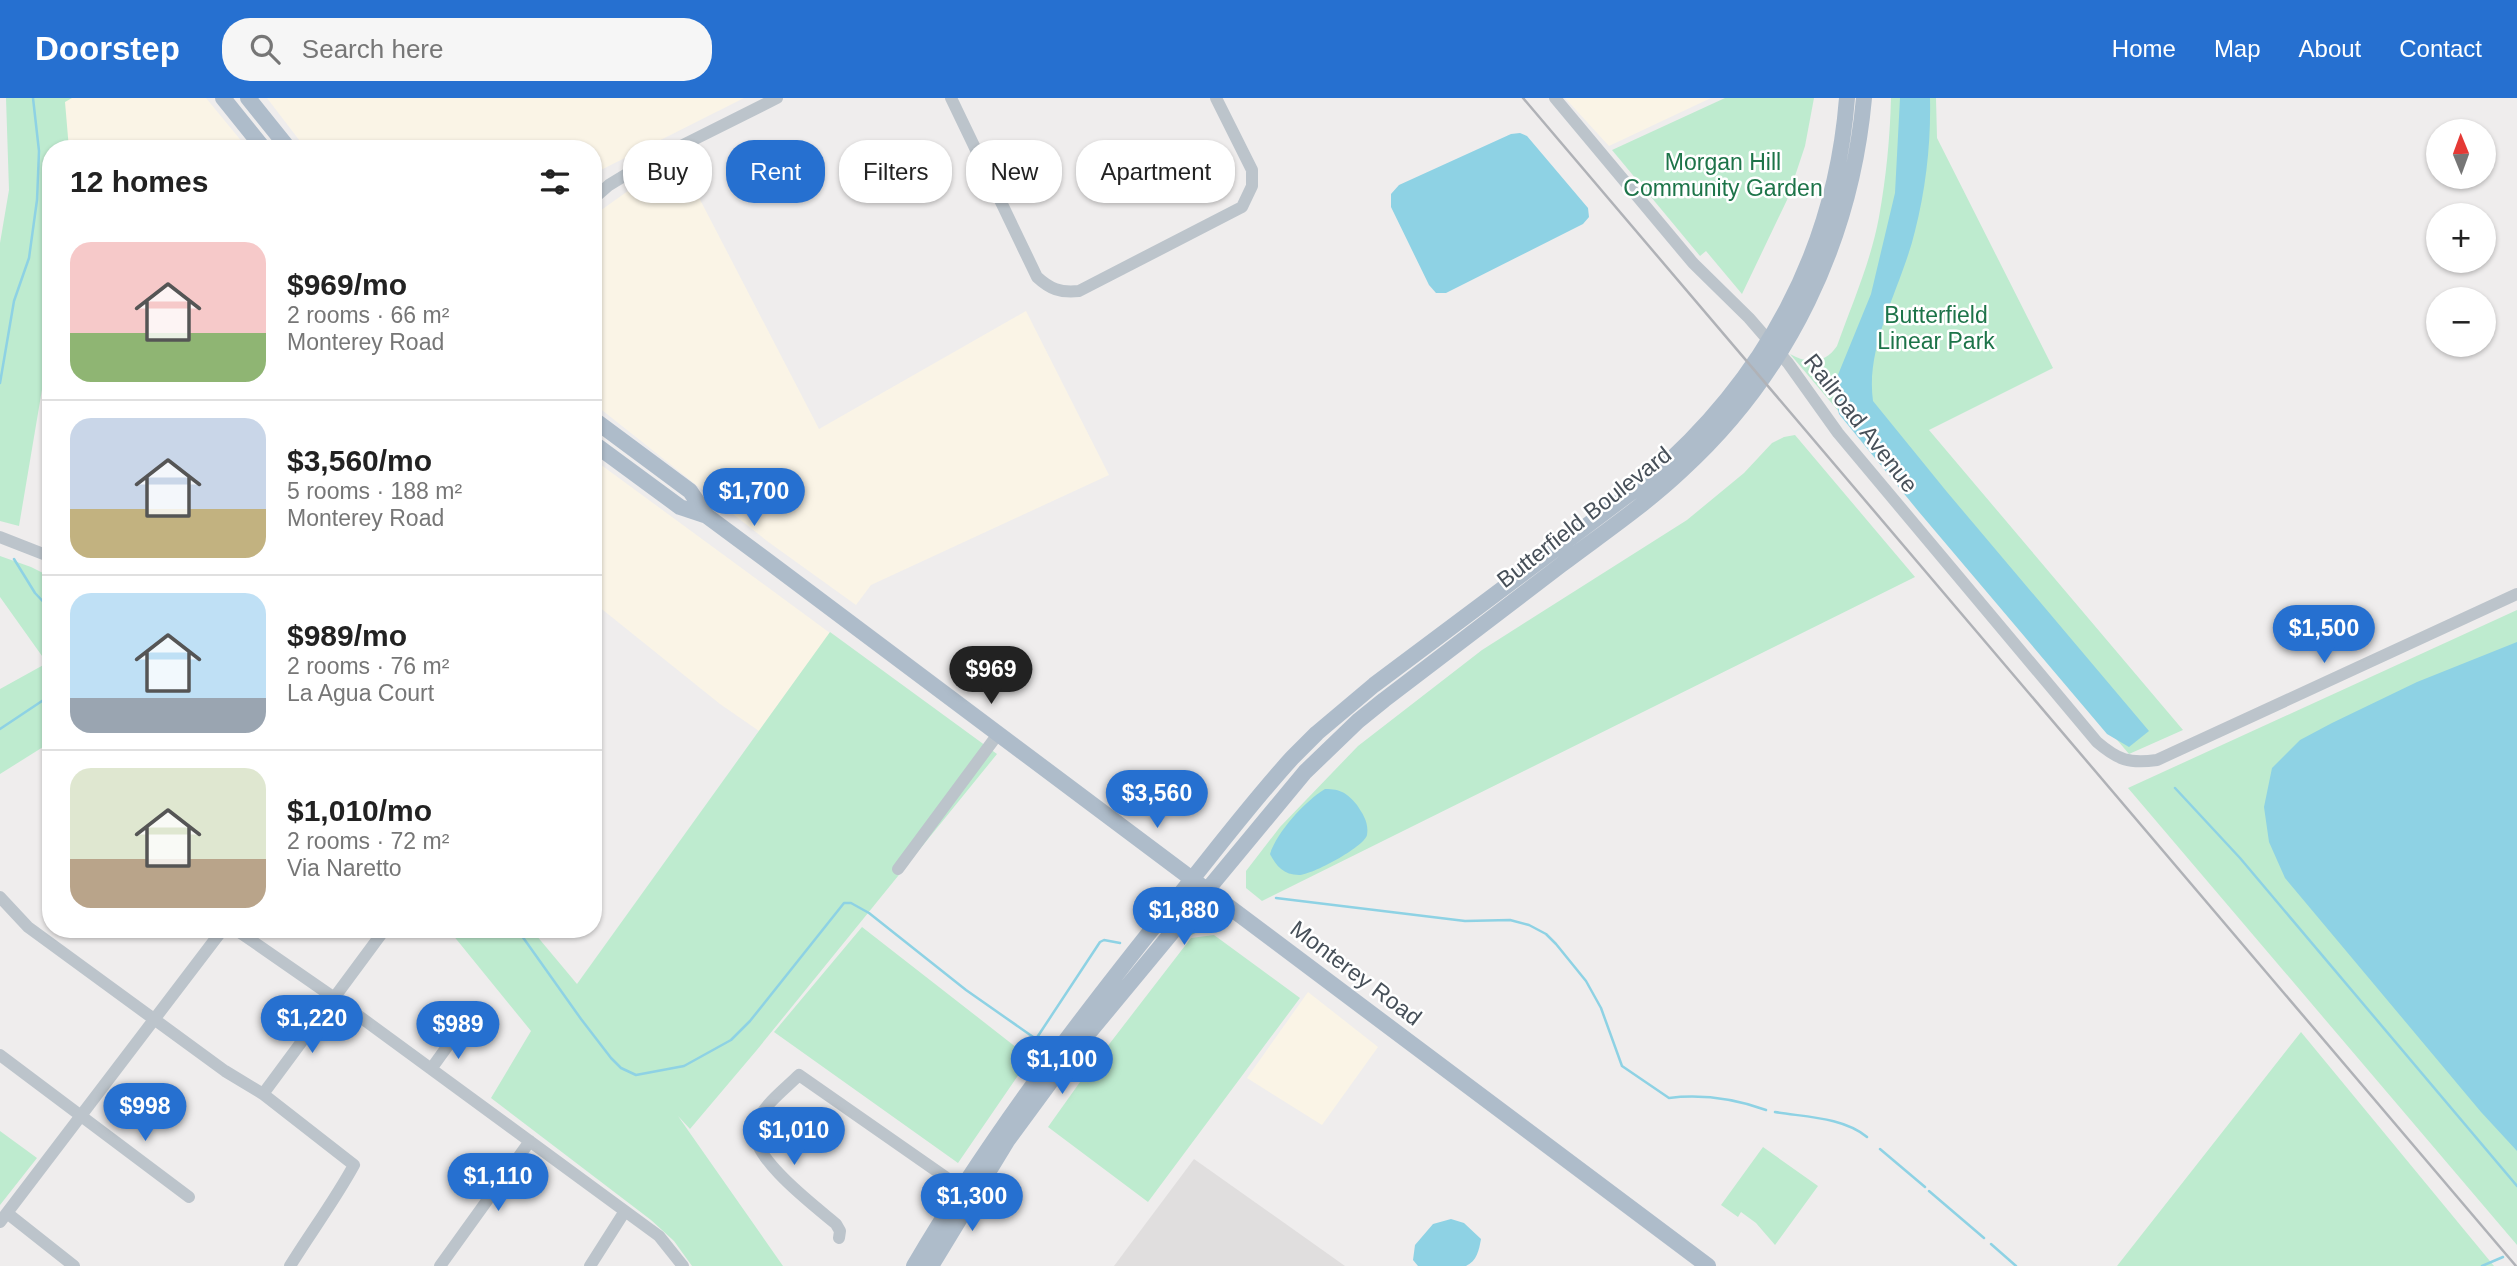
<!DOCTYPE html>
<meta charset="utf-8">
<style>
:root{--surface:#fff;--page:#f6f6f6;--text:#222;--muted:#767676;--line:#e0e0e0;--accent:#2670d0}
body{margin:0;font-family:Arial,sans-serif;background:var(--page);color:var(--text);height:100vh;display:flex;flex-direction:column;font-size:26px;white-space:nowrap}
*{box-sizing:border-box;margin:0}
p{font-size:23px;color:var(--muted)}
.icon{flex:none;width:38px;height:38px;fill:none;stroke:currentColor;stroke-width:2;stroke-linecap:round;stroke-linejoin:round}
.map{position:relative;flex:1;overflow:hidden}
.sheet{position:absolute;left:42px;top:42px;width:560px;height:798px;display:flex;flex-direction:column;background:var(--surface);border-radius:28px;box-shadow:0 2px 5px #0004}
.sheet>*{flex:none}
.top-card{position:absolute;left:623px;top:42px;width:665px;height:63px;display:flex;gap:14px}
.needle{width:46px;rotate:359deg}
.fabs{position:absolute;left:2426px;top:21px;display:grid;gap:14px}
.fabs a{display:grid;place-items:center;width:70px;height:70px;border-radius:50%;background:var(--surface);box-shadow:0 2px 5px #0004;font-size:35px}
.price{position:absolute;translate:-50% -60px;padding:0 16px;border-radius:24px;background:var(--accent);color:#fff;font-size:23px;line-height:46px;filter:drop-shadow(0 2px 4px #0008)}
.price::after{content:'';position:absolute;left:50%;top:42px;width:21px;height:16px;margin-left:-10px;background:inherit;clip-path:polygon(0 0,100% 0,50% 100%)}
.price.selected{background:#222;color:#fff}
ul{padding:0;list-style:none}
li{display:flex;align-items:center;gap:21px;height:175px;padding:0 28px}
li+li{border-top:2px solid var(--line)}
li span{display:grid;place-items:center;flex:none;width:196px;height:140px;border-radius:21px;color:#555}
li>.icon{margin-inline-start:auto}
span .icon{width:84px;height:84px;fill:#fffc;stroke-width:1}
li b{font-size:30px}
h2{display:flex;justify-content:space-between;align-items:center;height:84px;padding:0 28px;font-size:30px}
.pill{padding:0 24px;border-radius:28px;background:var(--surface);box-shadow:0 2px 5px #0004;font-size:24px;line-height:63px}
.pill.selected{background:var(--accent);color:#fff}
header{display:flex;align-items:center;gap:42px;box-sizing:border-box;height:98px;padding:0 35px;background:var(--accent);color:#fff}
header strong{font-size:33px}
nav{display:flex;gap:38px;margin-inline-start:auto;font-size:24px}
.search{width:490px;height:63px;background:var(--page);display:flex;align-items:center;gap:18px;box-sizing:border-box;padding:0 24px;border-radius:28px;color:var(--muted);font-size:26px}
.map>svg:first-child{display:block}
.commercial{fill:#faf4e6}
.education{fill:#e0dede}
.green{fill:#beebcf}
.water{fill:#8ed2e4}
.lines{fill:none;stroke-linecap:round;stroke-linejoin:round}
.stream{stroke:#8ed2e4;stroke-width:2.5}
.minor{stroke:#bcc4cb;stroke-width:12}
.major{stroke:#aebcca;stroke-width:16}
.rail{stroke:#b0b2b7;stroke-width:2.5}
.labels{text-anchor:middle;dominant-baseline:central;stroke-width:5;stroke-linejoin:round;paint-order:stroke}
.park-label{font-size:23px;fill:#1d7449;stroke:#fff}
.street-label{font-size:23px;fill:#475059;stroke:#fff}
</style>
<header>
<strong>Doorstep</strong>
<div class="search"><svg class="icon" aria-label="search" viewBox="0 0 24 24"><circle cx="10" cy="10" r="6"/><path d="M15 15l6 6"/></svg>Search here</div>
<nav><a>Home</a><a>Map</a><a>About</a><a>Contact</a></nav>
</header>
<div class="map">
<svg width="2517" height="1168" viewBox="0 0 2517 1168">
<rect width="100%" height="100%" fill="#efeded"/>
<path class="commercial" d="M 59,0 L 206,0 L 248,51 L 64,51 Z
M 267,0 L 744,0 L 593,76 L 593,51 L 306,51 Z
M 1565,0 L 1711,0 L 1609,48 Z
M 680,63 L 819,331 L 1026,213 L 1109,377 L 871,487 L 856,507 L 767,443 L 593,305 L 593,118 L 639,85 Z
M 593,361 L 830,535 L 759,633 L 720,606 L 593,504 Z
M 1308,894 L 1378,949 L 1322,1027 L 1247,980 Z"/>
<path class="education" d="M 1194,1061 L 1345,1168 L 1114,1168 Z"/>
<path class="green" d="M 6,0 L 72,0 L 65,4 L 69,51 L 51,51 L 51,238 L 19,428 L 0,423 L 0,145 L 9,92 Z
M 1725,0 L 1814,0 L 1805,48 L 1787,102 L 1742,196 L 1706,153 L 1700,158 L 1612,52 Z
M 1891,0 L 1936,0 L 1937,40 L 2053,270 L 1929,332 L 2183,632 L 2129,656 L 1790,256 C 1807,266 1825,266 1837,248 C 1852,206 1871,163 1879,119 C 1886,80 1890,40 1891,0 Z
M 1795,337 L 1915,479 L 1262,803 L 1246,790 L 1246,773 L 1280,729 L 1358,648 L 1482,552 L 1687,422 L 1744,375 L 1772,345 L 1784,339 Z
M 0,458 L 31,469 L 51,479 L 51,644 L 0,676 L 0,591 L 47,565 L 0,499 Z
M 2517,512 L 2517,1147 L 2128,690 Z
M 830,534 L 997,656 L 756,953 L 690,1031 L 678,1018 L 783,1168 L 692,1168 L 674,1143 L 651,1122 L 491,1000 L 531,933 L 448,831 L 531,831 L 577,886 Z
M 862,829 L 1030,960 L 958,1065 L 774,934 Z
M 1214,837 L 1300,900 L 1148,1104 L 1048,1029 L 1080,984 L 1191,840 Z
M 2301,934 L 2494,1168 L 2117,1168 Z
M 0,1033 L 37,1060 L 0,1107 Z
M 1763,1049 L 1818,1088 L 1775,1147 L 1756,1125 L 1741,1114 L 1738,1119 L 1721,1107 Z"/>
<path class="water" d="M 1900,0 L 1930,0 C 1931,45 1926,90 1915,133 C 1902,188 1865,246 1873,303 L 1947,394 L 2149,633 L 2129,649 L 2107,636 L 1919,414 L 1839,316 L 1833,289 L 1871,196 L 1895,95 Z
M 1520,35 L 1527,38 L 1588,110 L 1589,119 L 1583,126 L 1446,195 L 1436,195 L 1429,187 L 1391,109 L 1391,96 L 1399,87 L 1511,36 Z
M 2517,544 L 2517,1053 L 2481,1014 L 2285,780 L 2269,744 L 2264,709 L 2272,670 L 2300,642 L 2332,625 L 2417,584 Z
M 1325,691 C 1341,691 1347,695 1357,707 C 1363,716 1369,725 1367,737 C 1364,749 1312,777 1299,777 C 1284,777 1276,768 1270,756 C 1277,734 1305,703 1325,691 Z
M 1451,1121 L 1464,1125 L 1481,1141 C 1479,1152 1477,1163 1466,1168 L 1418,1168 L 1413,1162 L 1415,1147 L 1433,1126 Z"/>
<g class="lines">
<path class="stream" d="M 0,285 L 14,203 L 29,160 L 37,102 L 39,53 L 33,0
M 14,461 L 35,495 L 51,512
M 0,631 L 51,597
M 2175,690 L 2240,760 L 2517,1088
M 1276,800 L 1465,823 L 1510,822 L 1529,827 L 1546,836 L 1556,846 L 1586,883 L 1601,910 L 1622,968 L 1669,1000 C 1702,996 1735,1001 1766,1012
M 517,831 L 581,921 L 611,960 L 621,970 L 636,977 L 684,968 L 731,942 L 750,923 L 844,805 L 851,805 L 869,815 L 966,892 L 1036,941 L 1100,844 L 1104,842 L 1120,845
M 1183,839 L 1215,825
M 1775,1014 C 1804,1019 1843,1019 1867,1039
M 1880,1051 L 1925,1089
M 1929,1093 L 1984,1140
M 1991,1146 L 2016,1168
M 2482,1168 L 2503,1159"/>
<path class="minor" d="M 951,0 L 1037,179 C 1050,191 1060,195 1079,193 L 1242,109 L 1252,88 L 1252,72 L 1216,0
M 1555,0 L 1693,165 L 1749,220 L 1788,265 L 1838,335 L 2097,644 C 2118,662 2129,666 2157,662 L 2517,496
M 593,101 L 609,87 L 637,70 L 777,0
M 0,439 L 51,459
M 898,771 L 998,636
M 0,799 L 28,829 L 225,973 L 263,996 L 354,1067 C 335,1102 311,1134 290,1168
M 235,831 L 333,899 L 659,1138 L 683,1168
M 0,957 L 189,1099
M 431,971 L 457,935
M 263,996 L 385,831
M 7,1115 L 74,1168
M 0,1124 L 223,831
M 839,1140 L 840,1133 L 836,1126 C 816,1109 749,1059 755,1030 C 760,1009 784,992 799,977 L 961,1090
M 440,1168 L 530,1043
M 590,1168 L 625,1113"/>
<path class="major" d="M 223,0 L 264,51
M 248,0 L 289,51
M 593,321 L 690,393 L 707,418 L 769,464 L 1708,1168
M 593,345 L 680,409 L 707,418
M 914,1168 C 991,1037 1082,918 1177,800 C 1215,753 1251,705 1292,660 L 1317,635 L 1374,587 L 1649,381 C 1765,282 1835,153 1847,0
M 931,1168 L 1007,1043 L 1068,960 L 1305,674 L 1358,623 L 1384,602 C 1443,557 1502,512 1561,467 C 1602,436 1645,407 1682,372 C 1788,275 1851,143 1864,0"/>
<path class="rail" d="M 1523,0 L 2516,1168"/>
</g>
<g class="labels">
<g class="park-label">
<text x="1723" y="64">Morgan Hill<tspan x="1723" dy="26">Community Garden</tspan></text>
<text x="1936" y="217">Butterfield<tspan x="1936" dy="26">Linear Park</tspan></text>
</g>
<g class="street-label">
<text transform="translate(1861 325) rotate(52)">Railroad Avenue</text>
<text transform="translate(1584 419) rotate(-38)">Butterfield Boulevard</text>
<text transform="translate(1356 875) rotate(37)">Monterey Road</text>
</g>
</g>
</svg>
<div class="fabs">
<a><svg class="needle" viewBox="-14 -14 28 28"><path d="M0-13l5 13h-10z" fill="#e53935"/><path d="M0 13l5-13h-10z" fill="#767676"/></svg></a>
<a>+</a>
<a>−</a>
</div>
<b class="price" style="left:754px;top:430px">$1,700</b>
<b class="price" style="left:2324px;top:567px">$1,500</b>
<b class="price selected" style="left:991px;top:608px">$969</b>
<b class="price" style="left:1157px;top:732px">$3,560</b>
<b class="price" style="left:1184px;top:849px">$1,880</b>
<b class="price" style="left:312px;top:957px">$1,220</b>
<b class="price" style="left:458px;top:963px">$989</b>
<b class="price" style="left:1062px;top:998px">$1,100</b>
<b class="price" style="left:145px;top:1045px">$998</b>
<b class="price" style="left:794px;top:1069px">$1,010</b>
<b class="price" style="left:498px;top:1115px">$1,110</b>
<b class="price" style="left:972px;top:1135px">$1,300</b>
<div class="top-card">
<a class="pill">Buy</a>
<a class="pill selected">Rent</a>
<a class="pill">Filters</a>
<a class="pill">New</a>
<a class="pill">Apartment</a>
</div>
<section class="sheet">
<h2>12 homes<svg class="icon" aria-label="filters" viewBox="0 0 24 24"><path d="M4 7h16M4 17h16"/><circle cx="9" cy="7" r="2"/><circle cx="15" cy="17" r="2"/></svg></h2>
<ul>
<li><span style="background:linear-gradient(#f6c9c9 65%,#8fb573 0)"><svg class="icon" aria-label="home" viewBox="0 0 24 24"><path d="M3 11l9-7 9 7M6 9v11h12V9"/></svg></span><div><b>$969/mo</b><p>2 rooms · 66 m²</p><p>Monterey Road</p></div></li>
<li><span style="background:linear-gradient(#c9d6e8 65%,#c2b280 0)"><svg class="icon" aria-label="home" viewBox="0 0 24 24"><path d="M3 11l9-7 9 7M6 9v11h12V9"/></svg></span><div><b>$3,560/mo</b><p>5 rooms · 188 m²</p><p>Monterey Road</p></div></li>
<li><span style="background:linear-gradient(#bfe0f5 75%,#9aa5b1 0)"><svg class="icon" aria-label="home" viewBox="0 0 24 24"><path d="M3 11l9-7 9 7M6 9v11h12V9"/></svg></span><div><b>$989/mo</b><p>2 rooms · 76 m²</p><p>La Agua Court</p></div></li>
<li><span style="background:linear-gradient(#dfe7d0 65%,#b9a48a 0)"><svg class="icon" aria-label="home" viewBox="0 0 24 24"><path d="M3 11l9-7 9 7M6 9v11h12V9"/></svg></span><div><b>$1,010/mo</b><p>2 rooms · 72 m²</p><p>Via Naretto</p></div></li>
</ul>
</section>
</div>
